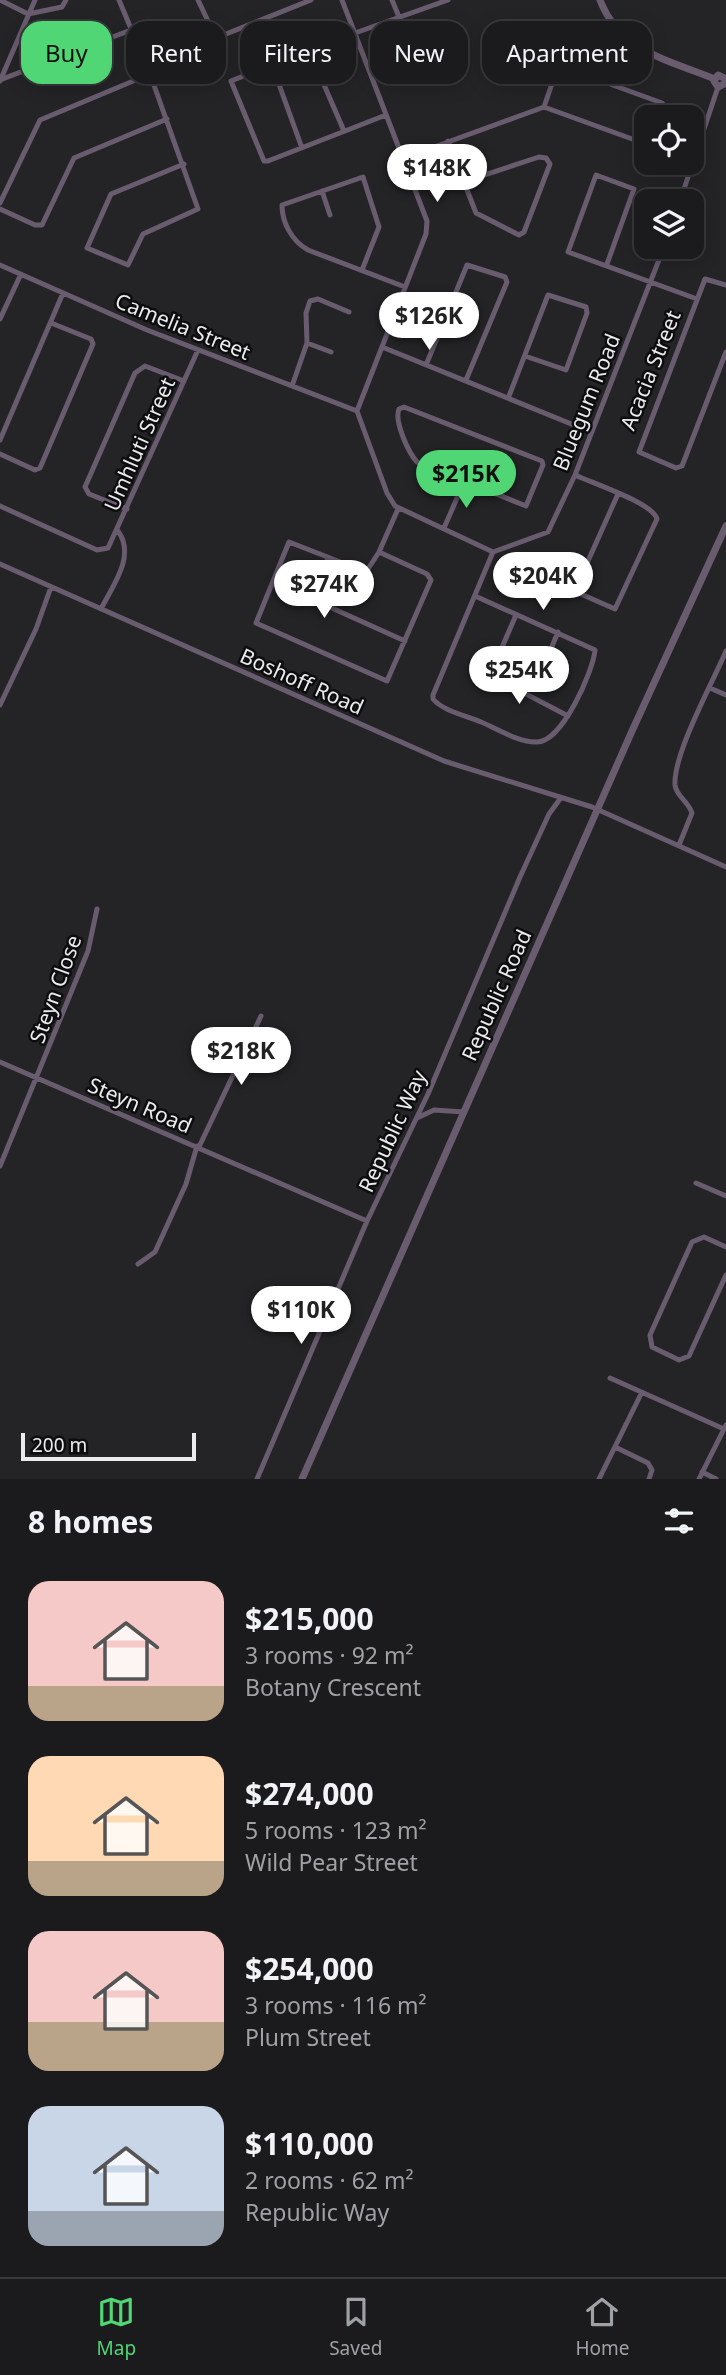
<!DOCTYPE html>
<meta charset="utf-8">
<style>
:root{--surface:#1b1b1d;--page:#28282a;--text:#f1f3f6;--muted:#a0a1a4;--line:#39393b;--accent:#50d674}
body{margin:0;font-family:"Noto Sans",sans-serif;background:var(--page);color:var(--text);height:100vh;display:flex;flex-direction:column;font-size:26px;white-space:nowrap}
*{box-sizing:border-box;margin:0}
p{font-size:23px;color:var(--muted)}
.icon{flex:none;width:38px;height:38px;fill:none;stroke:currentColor;stroke-width:2;stroke-linecap:round;stroke-linejoin:round}
.map{position:relative;height:1479px;overflow:hidden}
.sheet{display:flex;flex-direction:column;background:var(--surface);flex:1}
.sheet>*{flex:none}
.top-card{position:absolute;left:21px;top:21px;width:684px;height:63px;display:flex;gap:14px}
.fabs{position:absolute;left:634px;top:105px;display:grid;gap:14px}
.fabs a{display:grid;place-items:center;width:70px;height:70px;border-radius:14px;background:var(--surface);box-shadow:0 4px 18px #0003,0 0 0 2px var(--line);font-size:35px}
.scale{position:absolute;left:21px;bottom:18px;width:175px;box-sizing:border-box;padding-left:7px;border:4px solid #ebebee;border-top:0;font-size:19px;line-height:24px;white-space:nowrap;color:#ebebee;-webkit-text-stroke:5px #0d0d0f;paint-order:stroke}
.price{position:absolute;translate:-50% -60px;padding:0 16px;border-radius:24px;background:#fff;color:#222;font-size:23px;line-height:46px;filter:drop-shadow(0 2px 4px #0008)}
.price::after{content:'';position:absolute;left:50%;top:42px;width:21px;height:16px;margin-left:-10px;background:inherit;clip-path:polygon(0 0,100% 0,50% 100%)}
.price.active{background:var(--accent);color:#111}
ul{padding:0;list-style:none}
li{display:flex;align-items:center;gap:21px;height:175px;padding:0 28px}
li span{display:grid;place-items:center;flex:none;width:196px;height:140px;border-radius:21px;color:#555}
li>.icon{margin-inline-start:auto}
span .icon{width:84px;height:84px;fill:#fffc;stroke-width:1}
li b{font-size:30px}
h2{display:flex;justify-content:space-between;align-items:center;height:84px;padding:0 28px;font-size:30px}
.pill{padding:0 24px;border-radius:21px;background:var(--surface);box-shadow:0 4px 18px #0003,0 0 0 2px var(--line);font-size:24px;line-height:63px}
.pill.active{background:var(--accent);color:#111}
.tabs{display:flex;justify-content:space-around;align-items:center;height:98px;border-top:2px solid var(--line);background:var(--surface);font-size:19px;color:var(--muted)}
.tabs a{display:grid;justify-items:center;gap:4px}
.tabs .active{color:var(--accent)}
.map>svg:first-child{display:block}
.lines{fill:none;stroke-linecap:round;stroke-linejoin:round}
.minor{stroke:#695c6f;stroke-width:5}
.tertiary{stroke:#695c6f;stroke-width:7}
.labels{text-anchor:middle;dominant-baseline:central;stroke-width:5;stroke-linejoin:round;paint-order:stroke}
.street-label{font-size:21px;fill:#ebebee;stroke:#0d0d0f}
</style>
<div class="map">
<svg width="726" height="1479" viewBox="0 0 726 1479">
<rect width="100%" height="100%" fill="#242427"/>
<g class="lines">
<path class="minor" d="M 0,0 L 28,14 L 62,7 L 66,0
M 119,0 L 150,74 L 198,209 L 143,234 L 128,265 L 87,248 L 111,194 L 184,164
M 198,0 L 216,38 L 311,0
M 342,0 L 427,221 L 426,234 L 357,411 L 387,493 L 395,506 L 493,552 L 548,532 L 575,475 L 664,247
M 392,0 L 399,17
M 355,33 L 448,0
M 272,65 L 302,148
M 558,65 L 662,103 L 665,107 L 662,117
M 0,80 L 131,30
M 0,81 L 35,0
M 544,107 L 646,144
M 544,107 L 570,31
M 344,131 L 309,50 L 231,81 L 264,161 L 268,161 L 386,115
M 448,141 L 476,213 L 519,235 L 524,232 L 550,164 L 546,158 L 539,157 L 463,182
M 404,158 L 544,107
M 322,191 L 330,215
M 680,201 L 718,87
M 0,203 L 40,120 L 150,74
M 0,209 L 35,225 L 42,225 L 74,158 L 167,119
M 607,264 L 634,189 L 596,175 L 568,252 L 697,299
M 0,265 L 147,330 L 357,411
M 362,270 L 379,227 L 363,177 L 282,205 C 282,223 292,241 308,250 L 405,287
M 726,285 L 705,279 L 639,452 L 676,468 L 682,466 L 726,352
M 0,319 L 21,274
M 307,343 L 331,352
M 382,347 L 591,432
M 426,365 L 467,265 L 505,277 L 507,282 L 466,380
M 292,386 L 307,343 L 306,313 L 310,301 L 318,299 L 349,312
M 509,396 L 548,295 L 586,307 L 587,313 L 566,370 L 525,356
M 404,407 L 542,461 L 543,465 L 526,506 L 417,462 C 408,452 394,421 399,409 Z
M 0,440 L 63,293
M 0,454 L 35,470 L 40,468 L 93,344 L 91,339 L 51,323
M 0,506 L 97,550 L 108,548 L 198,350
M 127,509 L 89,494 L 85,487 L 135,373 L 145,366 L 184,381
M 444,528 L 464,482
M 379,552 L 427,574 L 431,580 L 387,681 L 256,623 L 289,542 L 366,572 L 379,552 L 398,509
M 328,558 L 314,600 L 405,641
M 0,564 L 444,761 L 592,807 L 726,867
M 542,577 L 615,609 L 657,519 C 653,503 592,483 575,475
M 575,590 L 618,494
M 475,596 L 595,650 C 593,672 562,742 537,742 C 519,743 498,729 481,722 C 467,716 443,711 433,699 L 433,695 L 493,552
M 101,609 C 113,585 136,556 118,531
M 516,615 L 490,675 L 568,716
M 545,663 L 558,632
M 710,688 L 726,695
M 0,705 L 36,629 L 51,587
M 679,845 L 692,813 C 689,802 676,796 675,785 C 673,754 713,682 726,651
M 0,1062 L 367,1221
M 417,1118 L 434,1110 L 464,1112
M 199,1147 L 261,1016
M 0,1166 L 88,951 L 97,909
M 696,1183 L 726,1196
M 726,1247 L 704,1237 L 692,1242 L 650,1335 L 652,1347 L 679,1360 L 689,1356 L 726,1275
M 138,1264 L 155,1252 L 186,1184 L 197,1146
M 610,1378 L 724,1429
M 615,1447 L 648,1463 L 652,1470 L 649,1479
M 702,1472 L 716,1479
M 257,1479 L 367,1221 L 428,1094 L 520,877 L 549,814 L 560,799
M 599,1479 L 642,1392
M 699,1479 L 726,1425"/>
<path class="tertiary" d="M 600,0 C 620,52 669,60 715,79
M 726,79 L 718,75 L 714,81 L 718,87 L 726,83
M 302,1479 L 632,731 L 726,526"/>
</g>
<g class="labels">
<g class="street-label">
<text transform="translate(183 326) rotate(22)">Camelia Street</text>
<text transform="translate(650 370) rotate(-68)">Acacia Street</text>
<text transform="translate(586 402) rotate(-68)">Bluegum Road</text>
<text transform="translate(139 444) rotate(-66)">Umhluti Street</text>
<text transform="translate(302 681) rotate(24)">Boshoff Road</text>
<text transform="translate(55 989) rotate(-70)">Steyn Close</text>
<text transform="translate(496 995) rotate(-66)">Republic Road</text>
<text transform="translate(140 1105) rotate(23)">Steyn Road</text>
<text transform="translate(392 1131) rotate(-65)">Republic Way</text>
</g>
</g>
</svg>
<div class="fabs">
<a><svg class="icon" aria-label="locate" viewBox="0 0 24 24"><circle cx="12" cy="12" r="6"/><path d="M12 2v4M12 18v4M2 12h4M18 12h4"/></svg></a>
<a><svg class="icon" aria-label="layers" viewBox="0 0 24 24"><path d="M12 4l9 5-9 5-9-5zM3 14l9 5 9-5"/></svg></a>
</div>
<div class="scale">200 m</div>
<b class="price" style="left:437px;top:204px">$148K</b>
<b class="price" style="left:429px;top:352px">$126K</b>
<b class="price active" style="left:466px;top:510px">$215K</b>
<b class="price" style="left:543px;top:612px">$204K</b>
<b class="price" style="left:324px;top:620px">$274K</b>
<b class="price" style="left:519px;top:706px">$254K</b>
<b class="price" style="left:241px;top:1087px">$218K</b>
<b class="price" style="left:301px;top:1346px">$110K</b>
<div class="top-card">
<a class="pill active">Buy</a>
<a class="pill">Rent</a>
<a class="pill">Filters</a>
<a class="pill">New</a>
<a class="pill">Apartment</a>
</div>
</div>
<section class="sheet">
<h2>8 homes<svg class="icon" aria-label="filters" viewBox="0 0 24 24"><path d="M4 7h16M4 17h16"/><circle cx="9" cy="7" r="2"/><circle cx="15" cy="17" r="2"/></svg></h2>
<ul>
<li><span style="background:linear-gradient(#f6c9c9 75%,#b9a48a 0)"><svg class="icon" aria-label="home" viewBox="0 0 24 24"><path d="M3 11l9-7 9 7M6 9v11h12V9"/></svg></span><div><b>$215,000</b><p>3 rooms · 92 m²</p><p>Botany Crescent</p></div></li>
<li><span style="background:linear-gradient(#ffd9b3 75%,#b9a48a 0)"><svg class="icon" aria-label="home" viewBox="0 0 24 24"><path d="M3 11l9-7 9 7M6 9v11h12V9"/></svg></span><div><b>$274,000</b><p>5 rooms · 123 m²</p><p>Wild Pear Street</p></div></li>
<li><span style="background:linear-gradient(#f6c9c9 65%,#b9a48a 0)"><svg class="icon" aria-label="home" viewBox="0 0 24 24"><path d="M3 11l9-7 9 7M6 9v11h12V9"/></svg></span><div><b>$254,000</b><p>3 rooms · 116 m²</p><p>Plum Street</p></div></li>
<li><span style="background:linear-gradient(#c9d6e8 75%,#9aa5b1 0)"><svg class="icon" aria-label="home" viewBox="0 0 24 24"><path d="M3 11l9-7 9 7M6 9v11h12V9"/></svg></span><div><b>$110,000</b><p>2 rooms · 62 m²</p><p>Republic Way</p></div></li>
</ul>
</section>
<nav class="tabs">
<a class="active"><svg class="icon" aria-label="map" viewBox="0 0 24 24"><path d="M3 6l6-2 6 2 6-2v14l-6 2-6-2-6 2zM9 4v14M15 6v14"/></svg>Map</a>
<a><svg class="icon" aria-label="saved" viewBox="0 0 24 24"><path d="M7 4h10v16l-5-4-5 4z"/></svg>Saved</a>
<a><svg class="icon" aria-label="home" viewBox="0 0 24 24"><path d="M3 11l9-7 9 7M6 9v11h12V9"/></svg>Home</a>
</nav>
